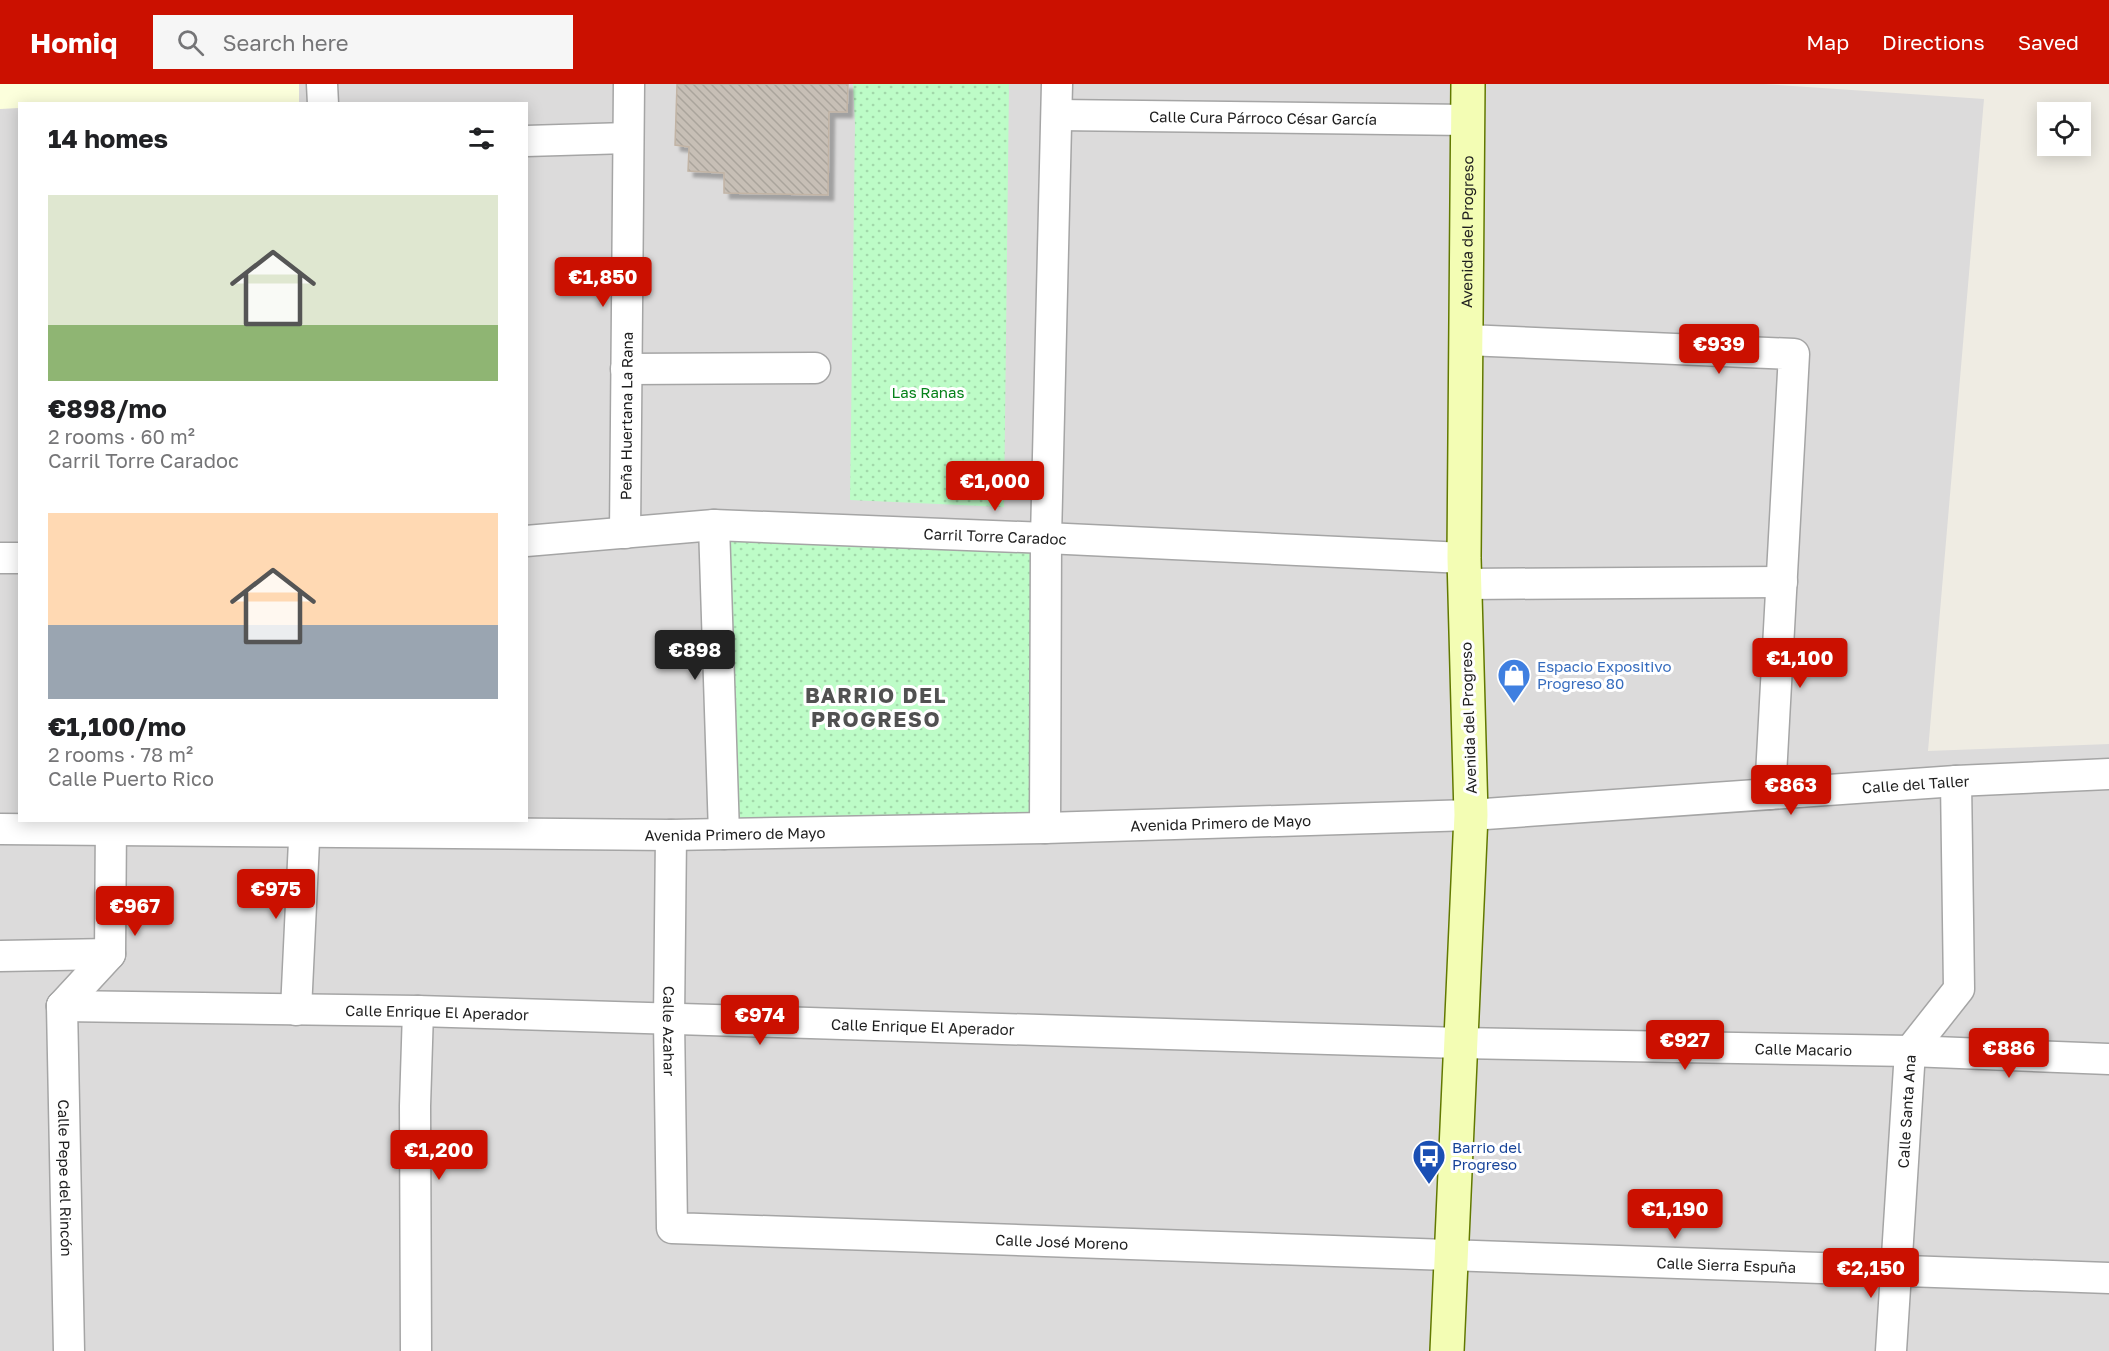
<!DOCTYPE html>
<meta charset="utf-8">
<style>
:root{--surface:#fff;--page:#f6f6f6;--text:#202124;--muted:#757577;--accent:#cb1000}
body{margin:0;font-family:"Golos Text",sans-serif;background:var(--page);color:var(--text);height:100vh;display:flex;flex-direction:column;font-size:22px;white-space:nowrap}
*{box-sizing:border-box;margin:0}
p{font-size:20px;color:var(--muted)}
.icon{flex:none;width:33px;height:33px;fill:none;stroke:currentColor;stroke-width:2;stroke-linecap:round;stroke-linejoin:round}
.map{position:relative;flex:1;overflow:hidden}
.side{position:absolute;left:18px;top:18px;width:510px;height:720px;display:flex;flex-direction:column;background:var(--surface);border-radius:0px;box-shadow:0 3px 15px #0003}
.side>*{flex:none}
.fabs{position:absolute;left:2037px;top:18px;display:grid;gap:12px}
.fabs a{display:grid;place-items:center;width:54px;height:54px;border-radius:0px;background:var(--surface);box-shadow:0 3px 15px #0003;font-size:30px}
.price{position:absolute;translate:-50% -51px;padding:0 14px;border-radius:6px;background:var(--accent);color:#fff;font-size:20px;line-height:39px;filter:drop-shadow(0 2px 3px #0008)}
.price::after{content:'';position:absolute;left:50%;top:36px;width:18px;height:14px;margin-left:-9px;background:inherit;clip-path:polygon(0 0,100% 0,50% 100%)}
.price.active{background:#222;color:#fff}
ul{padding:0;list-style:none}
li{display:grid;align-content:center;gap:12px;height:318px;padding:0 30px}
li span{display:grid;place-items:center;height:186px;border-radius:0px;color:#555}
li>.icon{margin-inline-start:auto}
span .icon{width:108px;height:108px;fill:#fffc;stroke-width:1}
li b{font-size:26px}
h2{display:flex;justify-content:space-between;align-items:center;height:72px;padding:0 30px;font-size:26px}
header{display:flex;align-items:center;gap:36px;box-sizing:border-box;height:84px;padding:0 30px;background:var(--accent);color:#fff}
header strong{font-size:28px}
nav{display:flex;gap:33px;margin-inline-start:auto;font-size:21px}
.search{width:420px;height:54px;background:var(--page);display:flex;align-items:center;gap:15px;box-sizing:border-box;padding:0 21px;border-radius:0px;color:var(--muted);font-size:22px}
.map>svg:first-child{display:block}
.residential{fill:#dcdbdb;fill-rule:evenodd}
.education{fill:#fcffdc}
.park{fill:url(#park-dots)}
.building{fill:url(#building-back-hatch);stroke:#c2b4a5;stroke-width:1.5;filter:url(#shadow)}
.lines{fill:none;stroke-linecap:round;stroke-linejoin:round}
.street-casing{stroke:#a5a5a5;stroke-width:33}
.secondary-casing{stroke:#627900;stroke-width:36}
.street{stroke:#fff;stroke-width:30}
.secondary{stroke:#f3fdb4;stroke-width:33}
.labels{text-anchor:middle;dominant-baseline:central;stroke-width:6;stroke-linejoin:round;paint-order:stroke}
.street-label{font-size:15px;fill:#1e1e1e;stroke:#fff}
.park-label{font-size:15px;fill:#06821a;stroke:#fff}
.shop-label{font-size:15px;fill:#366cbe;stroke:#fff;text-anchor:start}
.transit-label{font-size:15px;fill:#164399;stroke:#fff;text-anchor:start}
.district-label{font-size:21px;font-weight:bold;letter-spacing:1.5px;fill:#515151;stroke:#fff}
</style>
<header>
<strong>Homiq</strong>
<div class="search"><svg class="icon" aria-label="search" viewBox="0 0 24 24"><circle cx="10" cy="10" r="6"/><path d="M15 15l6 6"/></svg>Search here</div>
<nav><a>Map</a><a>Directions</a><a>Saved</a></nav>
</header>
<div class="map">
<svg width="2109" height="1267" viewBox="0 0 2109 1267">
<defs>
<pattern id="park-dots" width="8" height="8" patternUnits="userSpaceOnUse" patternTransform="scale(1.5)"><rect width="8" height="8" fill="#bdfcc7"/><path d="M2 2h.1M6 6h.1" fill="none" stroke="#a2d8aa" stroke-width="1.8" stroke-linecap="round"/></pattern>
<pattern id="building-back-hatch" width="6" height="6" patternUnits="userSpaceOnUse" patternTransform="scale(1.5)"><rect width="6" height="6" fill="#c7bfb6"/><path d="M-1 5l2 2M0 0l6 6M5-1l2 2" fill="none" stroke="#aaa49c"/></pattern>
<filter id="shadow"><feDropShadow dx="5.5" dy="5.5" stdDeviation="1.5" flood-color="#0004"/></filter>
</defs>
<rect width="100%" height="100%" fill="#efece3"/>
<path class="residential" d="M 0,0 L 1764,0 L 1984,15 L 1928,667 L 2109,660 L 2109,1267 L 0,1267 ZM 20,20 L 526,20 L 526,736 L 20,736 Z"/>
<path class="education" d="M 0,0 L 299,0 L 299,18 L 20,20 L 19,24 L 0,25 Z"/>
<path class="park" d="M 853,0 L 1009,0 L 1004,423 L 850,416 L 855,41 Z
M 714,442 L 1046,454 L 1045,744 L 724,750 Z"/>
<path class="building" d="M 677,0 L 848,0 L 847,28 L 829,28 L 828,111 L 724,109 L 724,89 L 688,87 L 689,63 L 675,61 Z"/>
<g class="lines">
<defs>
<g id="street">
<path d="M 322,0 L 323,20"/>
<path id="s1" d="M 1057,31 L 1467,36"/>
<path d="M 526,57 L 628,54"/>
<path d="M 1466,256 L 1794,270 L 1770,710"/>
<path d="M 626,285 L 815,284"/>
<path d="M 714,441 L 724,750"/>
<path id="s2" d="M 625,449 L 629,0"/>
<path id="s3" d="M 526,457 L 714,441 L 1046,454 L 1464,474"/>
<path d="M 0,474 L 20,474"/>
<path d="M 1465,500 L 1782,498"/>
<path d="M 1045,744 L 1046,454 L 1057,0"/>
<path id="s4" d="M 0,745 L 671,751 L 1045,744 L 1471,731 L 1956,697 L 2109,690"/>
<path id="s5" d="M 671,751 L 669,936 L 672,1144 L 2109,1194"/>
<path d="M 0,872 L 110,870"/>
<path id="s6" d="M 62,922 L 418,927 L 1460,959 L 1910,967 L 2109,975"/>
<path id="s7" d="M 62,922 L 69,1267"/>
<path d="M 62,922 L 110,870 L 111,736"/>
<path d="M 296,926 L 305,736"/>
<path d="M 416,1267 L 415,1022 L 418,927"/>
<path id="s8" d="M 1891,1267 L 1910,967 L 1959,905 L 1956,697"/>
</g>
<g id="secondary">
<path id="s9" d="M 1447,1267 L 1471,731 L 1464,474 L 1468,0"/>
</g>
</defs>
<use href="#street" class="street-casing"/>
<use href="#secondary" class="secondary-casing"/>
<use href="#street" class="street"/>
<use href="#secondary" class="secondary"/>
</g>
<defs>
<symbol id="shop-pin" viewBox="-11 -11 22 30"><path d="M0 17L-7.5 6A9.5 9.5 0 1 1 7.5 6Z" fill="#3f7fe0" stroke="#fff"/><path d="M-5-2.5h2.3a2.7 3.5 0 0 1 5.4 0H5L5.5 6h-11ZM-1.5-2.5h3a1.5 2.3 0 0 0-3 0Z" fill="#fff"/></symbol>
<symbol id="bus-pin" viewBox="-11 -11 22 30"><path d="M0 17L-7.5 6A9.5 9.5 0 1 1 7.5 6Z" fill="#1a4fb4" stroke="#fff"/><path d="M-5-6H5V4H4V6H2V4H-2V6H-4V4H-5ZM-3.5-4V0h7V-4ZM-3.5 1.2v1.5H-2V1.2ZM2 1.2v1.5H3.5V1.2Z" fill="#fff"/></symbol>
</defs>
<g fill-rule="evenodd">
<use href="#shop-pin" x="1495" y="572" width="38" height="52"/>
<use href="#bus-pin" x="1410" y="1053" width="38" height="52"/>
</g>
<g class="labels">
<g class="street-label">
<text stroke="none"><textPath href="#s1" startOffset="206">Calle Cura Párroco César García</textPath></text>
<text stroke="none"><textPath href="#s9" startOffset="1120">Avenida del Progreso</textPath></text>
<text stroke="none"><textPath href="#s2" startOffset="117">Peña Huertana La Rana</textPath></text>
<text stroke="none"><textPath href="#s3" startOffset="470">Carril Torre Caradoc</textPath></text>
<text transform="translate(1468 634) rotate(-92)">Avenida del Progreso</text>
<text stroke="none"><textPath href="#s4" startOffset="1917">Calle del Taller</textPath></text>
<text stroke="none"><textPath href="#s4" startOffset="1221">Avenida Primero de Mayo</textPath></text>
<text stroke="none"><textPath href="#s4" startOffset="735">Avenida Primero de Mayo</textPath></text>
<text stroke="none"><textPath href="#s6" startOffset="375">Calle Enrique El Aperador</textPath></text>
<text stroke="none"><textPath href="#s6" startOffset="861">Calle Enrique El Aperador</textPath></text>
<text stroke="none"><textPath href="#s5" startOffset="196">Calle Azahar</textPath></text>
<text stroke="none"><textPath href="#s6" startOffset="1742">Calle Macario</textPath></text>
<text stroke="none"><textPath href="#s8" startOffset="240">Calle Santa Ana</textPath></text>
<text stroke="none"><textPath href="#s7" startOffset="172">Calle Pepe del Rincón</textPath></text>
<text stroke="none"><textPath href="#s5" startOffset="783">Calle José Moreno</textPath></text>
<text stroke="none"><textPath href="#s5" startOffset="1448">Calle Sierra Espuña</textPath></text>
</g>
<g class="park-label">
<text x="928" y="308">Las Ranas</text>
</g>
<g class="shop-label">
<text x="1537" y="582">Espacio Expositivo<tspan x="1537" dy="17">Progreso 80</tspan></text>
</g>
<g class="transit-label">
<text x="1452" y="1063">Barrio del<tspan x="1452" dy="17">Progreso</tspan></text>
</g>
<g class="district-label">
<text x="876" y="611">BARRIO DEL<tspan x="876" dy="24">PROGRESO</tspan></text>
</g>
</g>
</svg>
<div class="fabs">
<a><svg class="icon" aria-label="locate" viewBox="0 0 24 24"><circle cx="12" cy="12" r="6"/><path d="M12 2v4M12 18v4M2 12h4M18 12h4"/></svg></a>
</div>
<b class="price" style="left:603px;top:224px">€1,850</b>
<b class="price" style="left:1719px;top:291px">€939</b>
<b class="price" style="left:995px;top:428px">€1,000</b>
<b class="price active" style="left:695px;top:597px">€898</b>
<b class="price" style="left:1800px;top:605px">€1,100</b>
<b class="price" style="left:1791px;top:732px">€863</b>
<b class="price" style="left:276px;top:836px">€975</b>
<b class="price" style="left:135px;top:853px">€967</b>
<b class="price" style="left:760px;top:962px">€974</b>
<b class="price" style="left:1685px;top:987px">€927</b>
<b class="price" style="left:2009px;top:995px">€886</b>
<b class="price" style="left:439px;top:1097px">€1,200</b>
<b class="price" style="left:1675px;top:1156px">€1,190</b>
<b class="price" style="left:1871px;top:1215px">€2,150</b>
<section class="side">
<h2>14 homes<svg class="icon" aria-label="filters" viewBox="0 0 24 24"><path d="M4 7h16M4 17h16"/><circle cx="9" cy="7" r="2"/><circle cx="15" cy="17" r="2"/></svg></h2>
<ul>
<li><span style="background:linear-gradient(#dfe7d0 70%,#8fb573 0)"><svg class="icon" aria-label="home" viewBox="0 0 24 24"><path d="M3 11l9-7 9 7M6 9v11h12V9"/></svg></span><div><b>€898/mo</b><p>2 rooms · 60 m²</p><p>Carril Torre Caradoc</p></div></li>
<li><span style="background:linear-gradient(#ffd9b3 60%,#9aa5b1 0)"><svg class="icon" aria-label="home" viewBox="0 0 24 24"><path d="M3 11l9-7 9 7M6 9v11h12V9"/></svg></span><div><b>€1,100/mo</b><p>2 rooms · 78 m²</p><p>Calle Puerto Rico</p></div></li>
</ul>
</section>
</div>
